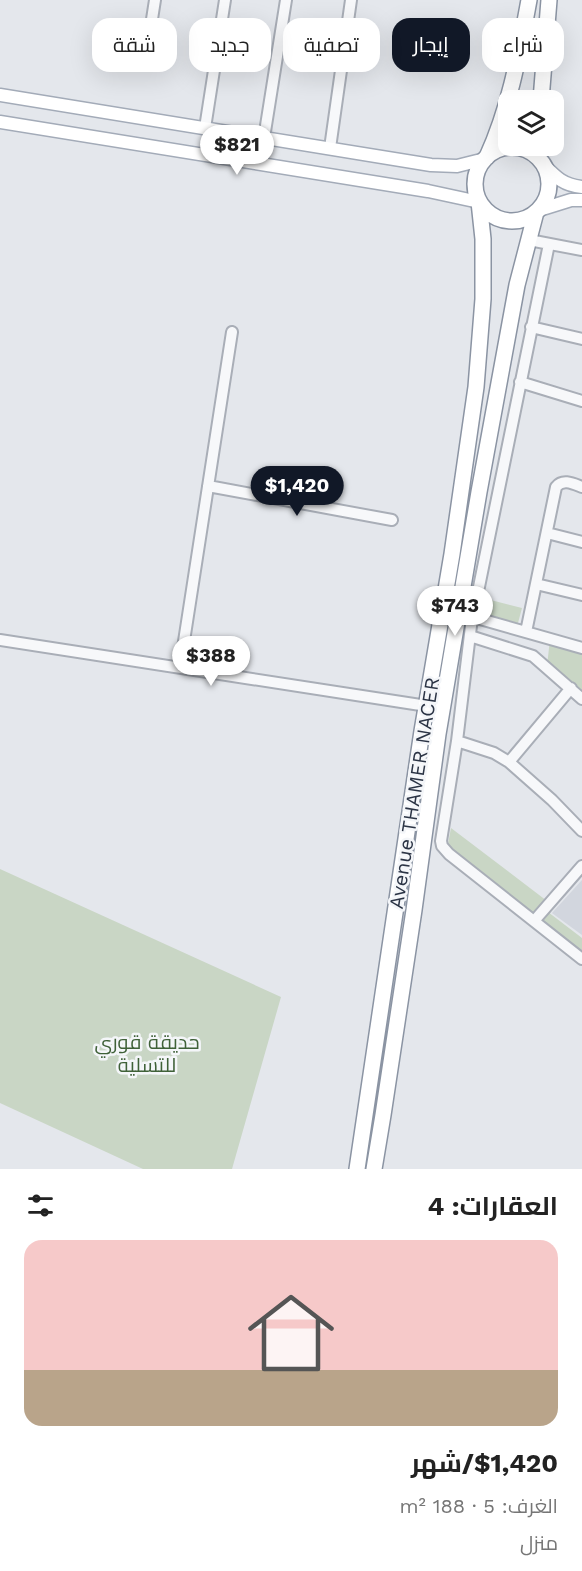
<!DOCTYPE html>
<html lang="ar">
<meta charset="utf-8">
<style>
:root{--surface:#fff;--page:#f6f6f6;--text:#222;--muted:#767676;--line:#e0e0e0;--accent:#111827}
body{margin:0;font-family:"Work Sans",Cairo,sans-serif;background:var(--page);color:var(--text);direction:rtl;height:100vh;display:flex;flex-direction:column;font-size:22px;white-space:nowrap}
*{box-sizing:border-box;margin:0}
p{font-size:20px;color:var(--muted)}
.icon{flex:none;width:33px;height:33px;fill:none;stroke:currentColor;stroke-width:2;stroke-linecap:round;stroke-linejoin:round}
.map{position:relative;height:1169px;overflow:hidden;direction:ltr}
.panel{display:flex;flex-direction:column;background:var(--surface);flex:1}
.panel>*{flex:none}
.guide{position:absolute;left:18px;top:18px;width:546px;height:54px;direction:rtl;display:flex;gap:12px}
.tools{position:absolute;left:498px;top:90px;display:grid;gap:12px}
.tools a{display:grid;place-items:center;width:66px;height:66px;border-radius:12px;background:var(--surface);box-shadow:0 6px 24px #0002;font-size:30px}
.price{position:absolute;translate:-50% -51px;padding:0 14px;border-radius:21px;background:#fff;color:#222;font-size:20px;line-height:39px;filter:drop-shadow(0 2px 3px #0008)}
.price::after{content:'';position:absolute;left:50%;top:36px;width:18px;height:14px;margin-left:-9px;background:inherit;clip-path:polygon(0 0,100% 0,50% 100%)}
.price.selected{background:var(--accent);color:#fff}
ul{padding:0;list-style:none}
li{display:grid;align-content:center;gap:12px;height:318px;padding:0 24px}
li+li{border-top:2px solid var(--line)}
li span{display:grid;place-items:center;height:186px;border-radius:18px;color:#555}
li>.icon{margin-inline-start:auto}
span .icon{width:108px;height:108px;fill:#fffc;stroke-width:1}
li b{font-size:26px}
h2{display:flex;justify-content:space-between;align-items:center;height:72px;padding:0 24px;font-size:26px}
.tag{padding:0 21px;border-radius:18px;background:var(--surface);box-shadow:0 6px 24px #0002;font-size:21px;line-height:54px}
.tag.selected{background:var(--accent);color:#fff}
.map>svg:first-child{display:block}
.built{fill:#d2d6de}
.green{fill:#c9d6c5}
.lines{fill:none;stroke-linecap:round;stroke-linejoin:round}
.minor-casing{stroke:#a9aeb7;stroke-width:14}
.major-casing{stroke:#a3abb8;stroke-width:15}
.highway-casing{stroke:#8b94a3;stroke-width:18}
.minor{stroke:#f7f8fa;stroke-width:10}
.major{stroke:#fff;stroke-width:12}
.highway{stroke:#fff;stroke-width:15}
.labels{text-anchor:middle;dominant-baseline:central;stroke-width:5;stroke-linejoin:round;paint-order:stroke}
.street-label{font-size:20px;fill:#2b3445;stroke:#f4f6f9}
.park-label{font-size:20px;fill:#3f6138;stroke:#f4f6f9}
</style>
<div class="map">
<svg width="582" height="1169" viewBox="0 0 582 1169">
<rect width="100%" height="100%" fill="#e4e7ec"/>
<path class="built" d="M 582,880 L 582,935 L 552,913 Z"/>
<path class="green" d="M 483,598 L 522,608 L 518,623 L 479,614 Z
M 550,639 L 582,649 L 582,694 L 547,666 Z
M 451,828 L 547,901 L 535,917 L 447,849 Z
M 0,869 L 281,997 L 232,1169 L 143,1169 L 0,1103 Z
M 548,912 L 582,938 L 582,956 L 540,924 Z"/>
<g class="lines">
<defs>
<path id="minor" d="M 145,64 L 155,0
M 205,128 L 225,0
M 264,138 L 286,0
M 330,148 L 351,0
M 529,240 L 582,250
M 549,244 L 471,626 L 457,741 L 441,841 L 442,846 L 449,854 L 582,959
M 531,327 L 582,339
M 520,382 L 582,401
M 208,486 L 392,520
M 547,533 L 582,542
M 536,584 L 582,595
M 473,617 L 582,648
M 526,632 L 556,487 C 563,478 574,484 582,487
M 470,636 L 533,656 L 582,699
M 0,640 L 427,706
M 180,667 L 232,332
M 457,741 L 494,753 L 509,762 L 552,800 L 582,831
M 509,762 L 571,688
M 534,921 L 582,866"/>
<path id="major" d="M 0,95 L 431,165 L 457,166 L 485,159
M 0,122 L 428,191 L 479,202
M 540,161 C 554,175 561,185 582,187
M 539,210 L 571,200 L 582,200"/>
<path id="highway" d="M 541,100 L 549,0
M475 184a37 37 0 1 1 74 0a37 37 0 1 1-74 0Z
M 487,157 C 510,107 519,54 529,0
M 357,1169 L 422,731 L 452,554 L 476,387 L 483,299 L 483,239 L 479,202
M 374,1169 L 383,1115 L 414,910 L 438,734 L 479,492 L 517,285 L 536,212"/>
</defs>
<use href="#minor" class="minor-casing"/>
<use href="#major" class="major-casing"/>
<use href="#highway" class="highway-casing"/>
<use href="#minor" class="minor"/>
<use href="#major" class="major"/>
<use href="#highway" class="highway"/>
</g>
<g class="labels">
<g class="street-label">
<text transform="translate(414 793) rotate(-81)">Avenue THAMER NACER</text>
</g>
<g class="park-label">
<text x="147" y="1042">حديقة قوري<tspan x="147" dy="23">للتسلية</tspan></text>
</g>
</g>
</svg>
<div class="tools">
<a><svg class="icon" aria-label="layers" viewBox="0 0 24 24"><path d="M12 4l9 5-9 5-9-5zM3 14l9 5 9-5"/></svg></a>
</div>
<b class="price" style="left:237px;top:176px">$821</b>
<b class="price selected" style="left:297px;top:517px">$1,420</b>
<b class="price" style="left:455px;top:637px">$743</b>
<b class="price" style="left:211px;top:687px">$388</b>
<div class="guide">
<a class="tag">شراء</a>
<a class="tag selected">إيجار</a>
<a class="tag">تصفية</a>
<a class="tag">جديد</a>
<a class="tag">شقة</a>
</div>
</div>
<section class="panel">
<h2>العقارات: 4<svg class="icon" aria-label="filters" viewBox="0 0 24 24"><path d="M4 7h16M4 17h16"/><circle cx="9" cy="7" r="2"/><circle cx="15" cy="17" r="2"/></svg></h2>
<ul>
<li><span style="background:linear-gradient(#f6c9c9 70%,#b9a48a 0)"><svg class="icon" aria-label="home" viewBox="0 0 24 24"><path d="M3 11l9-7 9 7M6 9v11h12V9"/></svg></span><div><b>$1,420/شهر</b><p>الغرف: 5 · 188 m²</p><p>منزل</p></div></li>
</ul>
</section>
